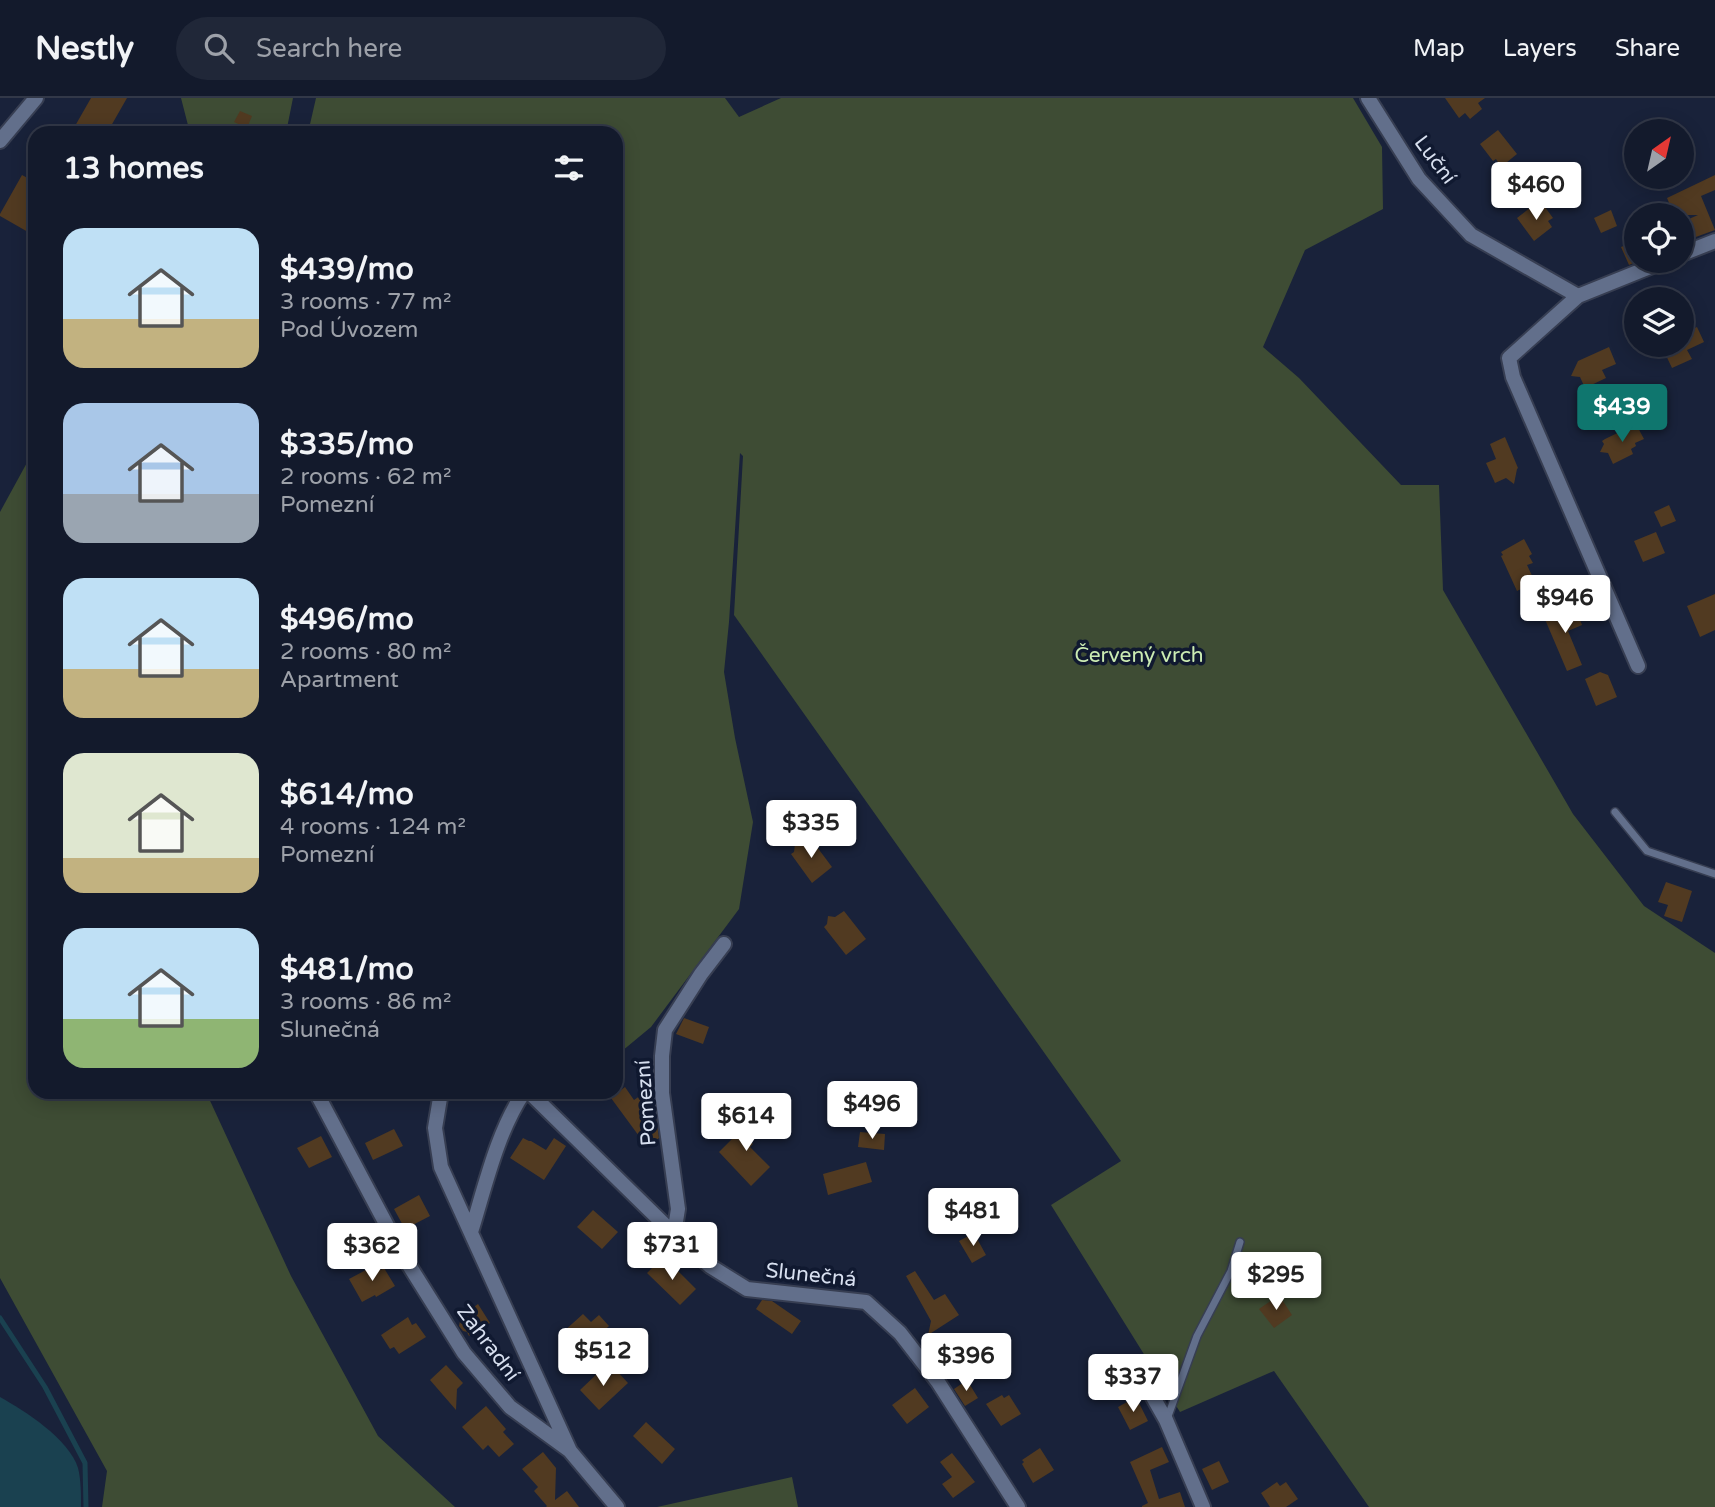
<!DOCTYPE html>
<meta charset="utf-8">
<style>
:root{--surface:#131a2c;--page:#202738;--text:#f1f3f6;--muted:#9da1a9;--line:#323848;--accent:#0f766e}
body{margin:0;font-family:"Varela Round",sans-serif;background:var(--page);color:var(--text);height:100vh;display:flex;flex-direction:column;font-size:26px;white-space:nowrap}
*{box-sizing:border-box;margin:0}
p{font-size:23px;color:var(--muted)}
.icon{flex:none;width:38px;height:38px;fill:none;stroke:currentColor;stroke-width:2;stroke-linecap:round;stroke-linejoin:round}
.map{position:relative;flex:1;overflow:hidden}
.panel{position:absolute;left:28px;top:28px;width:595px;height:973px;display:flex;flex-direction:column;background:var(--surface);border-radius:21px;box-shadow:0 4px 18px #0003,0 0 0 2px var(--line)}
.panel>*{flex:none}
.needle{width:46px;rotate:34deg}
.tools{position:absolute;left:1624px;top:21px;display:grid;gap:14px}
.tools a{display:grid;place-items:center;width:70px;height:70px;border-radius:50%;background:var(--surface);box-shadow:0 4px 18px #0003,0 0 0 2px var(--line);font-size:35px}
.price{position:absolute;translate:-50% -60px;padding:0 16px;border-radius:7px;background:#fff;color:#222;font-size:23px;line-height:46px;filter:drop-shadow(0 2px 4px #0008)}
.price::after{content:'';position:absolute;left:50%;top:42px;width:21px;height:16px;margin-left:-10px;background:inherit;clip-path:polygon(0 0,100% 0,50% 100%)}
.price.active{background:var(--accent);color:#fff}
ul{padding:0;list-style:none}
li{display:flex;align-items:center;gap:21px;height:175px;padding:0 35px}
li span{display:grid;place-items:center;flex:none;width:196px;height:140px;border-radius:21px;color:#555}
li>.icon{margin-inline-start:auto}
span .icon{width:84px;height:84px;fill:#fffc;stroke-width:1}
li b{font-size:30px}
h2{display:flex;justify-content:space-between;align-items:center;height:84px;padding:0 35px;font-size:30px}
header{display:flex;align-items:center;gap:42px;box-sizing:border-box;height:98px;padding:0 35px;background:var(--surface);border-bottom:2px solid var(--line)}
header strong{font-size:33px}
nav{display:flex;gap:38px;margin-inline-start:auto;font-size:24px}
.search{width:490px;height:63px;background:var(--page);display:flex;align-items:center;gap:18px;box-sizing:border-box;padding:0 24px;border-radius:38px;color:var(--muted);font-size:26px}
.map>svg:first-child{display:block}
.green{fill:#3e4c34}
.water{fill:#1a4150}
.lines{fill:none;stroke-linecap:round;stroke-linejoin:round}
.stream{stroke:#1a4150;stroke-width:5}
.building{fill:#513a21}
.service-casing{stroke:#373e52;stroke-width:10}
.minor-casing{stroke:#373e52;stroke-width:18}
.service{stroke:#626f8b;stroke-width:7}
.minor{stroke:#626f8b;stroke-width:14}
.labels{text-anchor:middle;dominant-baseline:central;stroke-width:7;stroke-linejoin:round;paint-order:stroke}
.street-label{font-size:21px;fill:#d7dfef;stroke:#101930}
.park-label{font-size:21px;fill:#cbebb3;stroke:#101930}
</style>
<header>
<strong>Nestly</strong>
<div class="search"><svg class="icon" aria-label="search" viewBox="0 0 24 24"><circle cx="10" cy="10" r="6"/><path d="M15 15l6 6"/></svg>Search here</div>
<nav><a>Map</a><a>Layers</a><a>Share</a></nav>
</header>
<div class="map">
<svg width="1715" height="1409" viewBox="0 0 1715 1409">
<rect width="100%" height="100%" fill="#19223a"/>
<path class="green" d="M 181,0 L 293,0 L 286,35 L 190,35 Z
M 316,0 L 725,0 L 739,19 L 781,0 L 1353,0 L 1382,49 L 1383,111 L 1305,152 L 1263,249 L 1299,280 L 1401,387 L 1439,387 L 1443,492 L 1573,716 L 1644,808 L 1715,855 L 1715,1409 L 1369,1409 L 1274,1273 L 1180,1314 L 1051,1107 L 1121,1063 L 734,517 L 743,358 L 740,355 L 729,524 L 724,574 L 735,640 L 753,724 L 739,811 L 651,929 L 616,958 L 616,35 L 308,35 Z
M 35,350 L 35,994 L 206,994 L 291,1178 L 378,1338 L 455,1409 L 102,1409 L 107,1373 L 0,1180 L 0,414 Z
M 792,1379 L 798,1409 L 657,1409 Z"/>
<path class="water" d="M 0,1299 C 25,1313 69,1341 78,1370 C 81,1382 81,1396 81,1409 L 0,1409 Z"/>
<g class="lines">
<path class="stream" d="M 0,1220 L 45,1289 L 85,1365 L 86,1409"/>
</g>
<path class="building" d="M 91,0 L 127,0 L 107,35 L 87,35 L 75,28 Z
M 1445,0 L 1485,0 L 1478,5 L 1482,11 L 1470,21 L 1465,15 L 1459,20 Z
M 240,13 L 252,18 L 247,30 L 234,24 Z
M 1498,32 L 1517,56 L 1501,69 L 1496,61 L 1493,63 L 1480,46 Z
M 22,77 L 35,84 L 35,122 L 28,134 L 0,118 L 0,116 Z
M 1715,77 L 1715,92 L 1701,98 L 1715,132 L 1682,144 L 1682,124 L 1698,117 L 1645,117 L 1670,107 L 1667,100 Z
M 1535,106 L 1540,112 L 1545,109 L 1553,120 L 1548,123 L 1552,129 L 1534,143 L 1517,120 Z
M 1611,112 L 1617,128 L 1601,135 L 1594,120 Z
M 1636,143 L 1636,164 L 1629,167 L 1621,149 Z
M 1697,229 L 1704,244 L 1687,252 L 1692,261 L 1672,270 L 1661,247 L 1682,247 L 1682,236 Z
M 1609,249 L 1616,266 L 1602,272 L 1606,280 L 1585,290 L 1580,279 L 1571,278 L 1578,263 Z
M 1636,326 L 1644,341 L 1635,345 L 1636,348 L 1631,351 L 1633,356 L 1613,366 L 1608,355 L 1600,354 L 1604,346 L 1602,343 L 1605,341 Z
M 1505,339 L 1518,370 L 1517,371 L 1514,386 L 1506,380 L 1495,385 L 1486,365 L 1496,361 L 1490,346 Z
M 1669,407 L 1676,423 L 1661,429 L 1654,414 Z
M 1656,434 L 1665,455 L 1643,464 L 1634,443 Z
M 1524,441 L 1532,456 L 1529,458 L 1533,465 L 1527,467 L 1535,484 L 1517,493 L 1501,458 L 1503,457 L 1501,454 Z
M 1715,496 L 1715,532 L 1700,539 L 1687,508 Z
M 1583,507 L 1579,519 L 1582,527 L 1568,533 L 1582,567 L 1567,573 L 1544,519 L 1558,513 L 1560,517 Z
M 1600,574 L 1608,577 L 1617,599 L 1596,608 L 1585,581 Z
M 811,741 L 832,769 L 812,785 L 791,756 L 794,754 L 795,746 L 802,747 Z
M 1666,784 L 1692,793 L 1682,824 L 1664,818 L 1668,807 L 1658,804 Z
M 844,813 L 866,841 L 846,857 L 824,829 L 827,826 L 828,818 L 835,819 Z
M 684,920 L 709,929 L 703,946 L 676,936 Z
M 625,989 L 634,1002 L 650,991 L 652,995 L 659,1040 L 647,1049 L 611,1000 Z
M 753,1020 L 764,1031 L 751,1044 L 753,1046 L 750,1049 L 770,1069 L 751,1088 L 719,1054 Z
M 394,1031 L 403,1048 L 373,1062 L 365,1045 Z
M 860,1034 L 885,1036 L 884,1052 L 858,1049 Z
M 321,1038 L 332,1059 L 309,1070 L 297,1050 Z
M 523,1040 L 529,1043 L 531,1043 L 546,1052 L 554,1040 L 566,1048 L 544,1082 L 510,1060 Z
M 866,1064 L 872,1084 L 828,1097 L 823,1076 Z
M 419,1097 L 430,1118 L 405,1131 L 394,1111 Z
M 593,1112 L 618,1134 L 602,1151 L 577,1129 Z
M 974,1135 L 986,1157 L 972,1165 L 959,1143 Z
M 668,1163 L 696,1191 L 680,1207 L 647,1175 L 657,1165 L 661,1170 Z
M 377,1166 L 381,1172 L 384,1170 L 395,1188 L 376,1199 L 375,1197 L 362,1204 L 349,1181 Z
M 915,1173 L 934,1202 L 945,1196 L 959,1217 L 928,1237 L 931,1223 L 906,1178 Z
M 1279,1197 L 1292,1217 L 1274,1230 L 1259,1211 Z
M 762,1202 L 772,1203 L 801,1223 L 792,1236 L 756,1211 Z
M 478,1206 L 490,1225 L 469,1238 L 467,1234 L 463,1233 L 459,1228 L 460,1223 L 458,1220 Z
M 583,1216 L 591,1224 L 599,1217 L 609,1228 L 582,1254 L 563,1234 Z
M 408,1219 L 412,1227 L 416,1225 L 426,1239 L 399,1256 L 394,1249 L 390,1251 L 381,1237 Z
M 972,1245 L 988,1268 L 969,1281 L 955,1256 Z
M 446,1267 L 463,1285 L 457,1291 L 456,1312 L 430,1282 Z
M 601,1272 L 608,1280 L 616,1272 L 628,1285 L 599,1312 L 580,1292 Z
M 967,1282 L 978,1300 L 965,1308 L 954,1291 Z
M 915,1290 L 929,1309 L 907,1326 L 892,1307 Z
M 1002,1297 L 1004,1300 L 1009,1297 L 1021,1316 L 1001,1328 L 986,1306 Z
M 1136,1299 L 1148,1323 L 1130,1332 L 1118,1309 Z
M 486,1308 L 506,1331 L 503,1334 L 514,1346 L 499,1359 L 488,1347 L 483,1352 L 462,1329 Z
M 646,1324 L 675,1351 L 662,1366 L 633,1338 Z
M 1162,1349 L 1169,1364 L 1150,1372 L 1159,1401 L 1180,1394 L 1185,1409 L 1142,1409 L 1142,1408 L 1148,1405 L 1130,1364 Z
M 1040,1350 L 1054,1372 L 1033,1385 L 1022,1366 L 1024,1364 L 1022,1362 Z
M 543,1354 L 556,1370 L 555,1402 L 567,1393 L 579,1409 L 546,1409 L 547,1408 L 534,1393 L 538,1389 L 522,1371 Z
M 952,1355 L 975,1384 L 953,1400 L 942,1386 L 952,1379 L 940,1364 Z
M 1219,1363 L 1229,1384 L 1212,1392 L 1202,1371 Z
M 1277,1384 L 1280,1388 L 1286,1384 L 1298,1401 L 1286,1409 L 1270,1409 L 1261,1395 Z"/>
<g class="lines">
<defs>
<path id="service" d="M 1615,714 L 1647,753 L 1715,776
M 1167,1321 L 1197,1238 L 1231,1173 L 1240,1144"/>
<path id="minor" d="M 1368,0 L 1419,81 L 1471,137 L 1578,198
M 0,43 L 36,0
M 1682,156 L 1715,143
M 1638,568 L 1513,279 L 1509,260 L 1578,198 L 1665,163
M 316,994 L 402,1156 L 464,1255 L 510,1309 L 569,1352
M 441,994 L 435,1030 L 441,1069 L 570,1353 L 617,1409
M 529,994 L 674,1136 L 710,1168 L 747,1191 L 866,1204 L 900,1235 L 938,1284 L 1018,1409
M 471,1134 C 485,1089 497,1034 524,994
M 674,1136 L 678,1111 L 662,995 L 662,958 L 665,932 L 701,876 L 724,846
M 1145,1285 L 1166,1322 L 1203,1409"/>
</defs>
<use href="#service" class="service-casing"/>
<use href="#minor" class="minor-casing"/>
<use href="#service" class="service"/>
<use href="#minor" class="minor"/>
</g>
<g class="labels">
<g class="street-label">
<text transform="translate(1435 62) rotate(53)">Luční</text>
<text transform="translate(646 1005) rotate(-94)">Pomezní</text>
<text transform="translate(811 1177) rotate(6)">Slunečná</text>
<text transform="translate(488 1245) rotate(53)">Zahradní</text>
</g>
<g class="park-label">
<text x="1139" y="557">Červený vrch</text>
</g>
</g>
</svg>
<div class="tools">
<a><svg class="needle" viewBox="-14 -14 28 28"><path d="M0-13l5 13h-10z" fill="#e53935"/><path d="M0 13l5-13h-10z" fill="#9da1a9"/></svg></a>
<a><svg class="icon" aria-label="locate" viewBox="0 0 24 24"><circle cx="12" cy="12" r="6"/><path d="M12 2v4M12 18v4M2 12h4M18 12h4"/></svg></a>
<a><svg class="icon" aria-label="layers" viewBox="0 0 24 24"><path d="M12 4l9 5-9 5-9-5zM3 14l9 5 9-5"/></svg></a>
</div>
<b class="price" style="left:1536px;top:124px">$460</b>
<b class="price active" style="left:1622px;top:346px">$439</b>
<b class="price" style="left:1565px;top:537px">$946</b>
<b class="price" style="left:811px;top:762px">$335</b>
<b class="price" style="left:872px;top:1043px">$496</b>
<b class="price" style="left:746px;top:1055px">$614</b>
<b class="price" style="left:973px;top:1150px">$481</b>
<b class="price" style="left:672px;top:1184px">$731</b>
<b class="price" style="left:372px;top:1185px">$362</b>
<b class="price" style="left:1276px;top:1214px">$295</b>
<b class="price" style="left:603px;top:1290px">$512</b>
<b class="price" style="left:966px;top:1295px">$396</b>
<b class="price" style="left:1133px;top:1316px">$337</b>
<section class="panel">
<h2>13 homes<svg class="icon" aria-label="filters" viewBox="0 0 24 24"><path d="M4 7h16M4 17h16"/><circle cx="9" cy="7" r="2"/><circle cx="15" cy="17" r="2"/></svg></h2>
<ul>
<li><span style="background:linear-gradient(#bfe0f5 65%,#c2b280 0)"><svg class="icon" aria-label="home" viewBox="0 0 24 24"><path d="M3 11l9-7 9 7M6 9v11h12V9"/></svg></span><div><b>$439/mo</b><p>3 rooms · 77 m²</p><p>Pod Úvozem</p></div></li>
<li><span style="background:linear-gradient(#a9c7e8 65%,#9aa5b1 0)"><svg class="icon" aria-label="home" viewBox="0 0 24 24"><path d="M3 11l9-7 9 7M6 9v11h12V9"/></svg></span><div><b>$335/mo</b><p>2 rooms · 62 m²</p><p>Pomezní</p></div></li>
<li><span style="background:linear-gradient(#bfe0f5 65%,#c2b280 0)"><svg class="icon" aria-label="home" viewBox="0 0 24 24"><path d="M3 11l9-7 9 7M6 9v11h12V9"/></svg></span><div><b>$496/mo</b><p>2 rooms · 80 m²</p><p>Apartment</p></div></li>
<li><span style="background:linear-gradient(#dfe7d0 75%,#c2b280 0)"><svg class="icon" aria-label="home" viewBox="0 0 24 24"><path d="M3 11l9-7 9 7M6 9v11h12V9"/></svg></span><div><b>$614/mo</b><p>4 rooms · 124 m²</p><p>Pomezní</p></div></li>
<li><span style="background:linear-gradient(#bfe0f5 65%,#8fb573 0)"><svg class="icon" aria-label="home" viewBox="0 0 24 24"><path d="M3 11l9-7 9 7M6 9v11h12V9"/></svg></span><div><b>$481/mo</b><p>3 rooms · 86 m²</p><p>Slunečná</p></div></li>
</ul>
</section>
</div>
